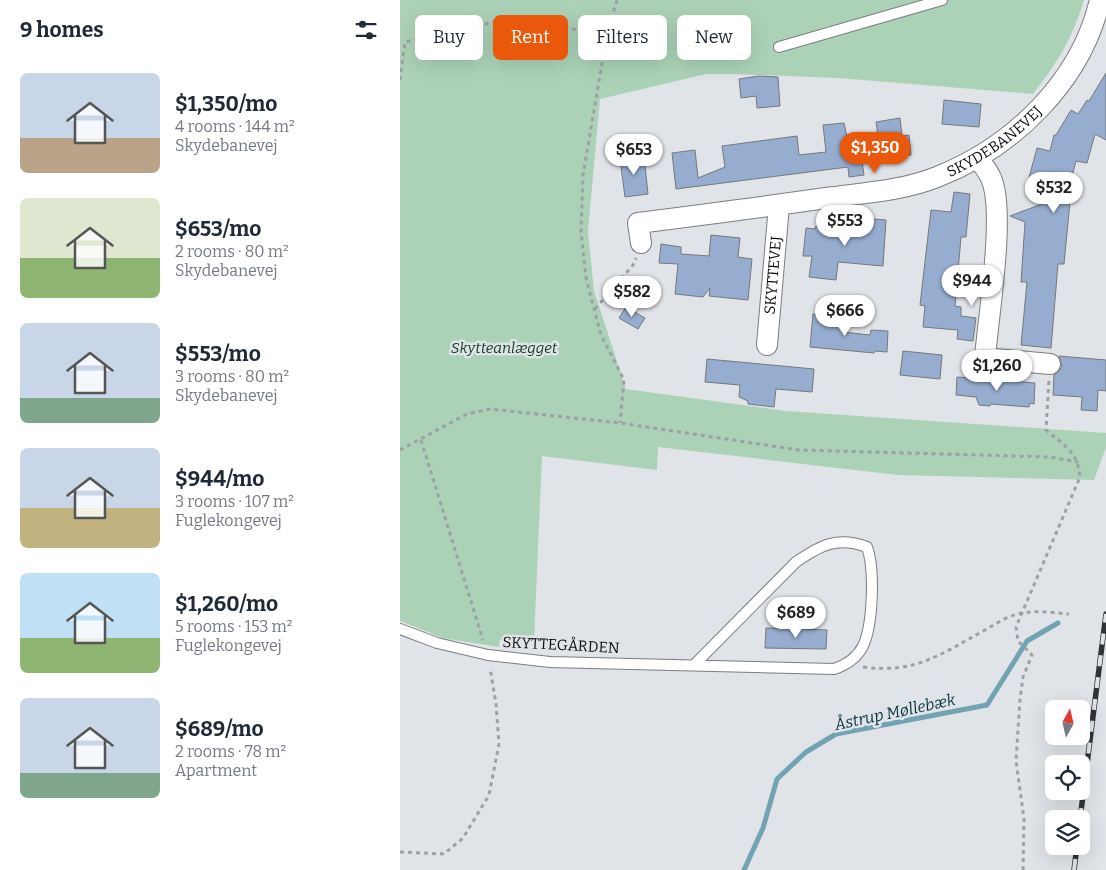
<!DOCTYPE html>
<meta charset="utf-8">
<style>
:root{--surface:#fff;--page:#f2f2f3;--text:#1f2937;--muted:#747a83;--accent:#ea580c}
body{margin:0;font-family:Bitter,serif;background:var(--page);color:var(--text);height:100vh;display:flex;flex-direction:column;font-size:19px;white-space:nowrap}
*{box-sizing:border-box;margin:0}
p{font-size:16px;color:var(--muted)}
.icon{flex:none;width:28px;height:28px;fill:none;stroke:currentColor;stroke-width:2;stroke-linecap:round;stroke-linejoin:round}
.map{position:relative;flex:1;overflow:hidden}
.sheet{display:flex;flex-direction:column;background:var(--surface);width:400px}
.sheet>*{flex:none}
.top-card{position:absolute;left:15px;top:15px;width:475px;height:45px;display:flex;gap:10px}
.needle{width:32px;rotate:8deg}
.controls{position:absolute;left:645px;top:700px;display:grid;gap:10px}
.controls a{display:grid;place-items:center;width:45px;height:45px;border-radius:8px;background:var(--surface);box-shadow:0 5px 20px #0002;font-size:25px}
.price{position:absolute;translate:-50% -42px;padding:0 11px;border-radius:18px;background:#fff;color:#222;font-size:16px;line-height:32px;filter:drop-shadow(0 1px 2px #0008)}
.price::after{content:'';position:absolute;left:50%;top:30px;width:15px;height:11px;margin-left:-8px;background:inherit;clip-path:polygon(0 0,100% 0,50% 100%)}
.price.selected{background:var(--accent);color:#fff}
ul{padding:0;list-style:none}
li{display:flex;align-items:center;gap:15px;height:125px;padding:0 20px}
li span{display:grid;place-items:center;flex:none;width:140px;height:100px;border-radius:8px;color:#555}
li>.icon{margin-inline-start:auto}
span .icon{width:60px;height:60px;fill:#fffc;stroke-width:1}
li b{font-size:21px}
h2{display:flex;justify-content:space-between;align-items:center;height:60px;padding:0 20px;font-size:21px}
.pill{padding:0 18px;border-radius:8px;background:var(--surface);box-shadow:0 5px 20px #0002;font-size:18px;line-height:45px}
.pill.selected{background:var(--accent);color:#fff}
main{display:flex;flex:1;min-height:0}
.map>svg:first-child{display:block}
.green{fill:#abd2b7}
.lines{fill:none;stroke-linecap:round;stroke-linejoin:round}
.stream{stroke:#72a3b2;stroke-width:5}
.building{fill:#96adcf;stroke:#75787c}
.lane-casing{stroke:#7b7d81;stroke-width:12}
.street-casing{stroke:#7b7d81;stroke-width:22}
.path{stroke:#9ea1a4;stroke-width:3;stroke-dasharray:4 4;stroke-linecap:butt}
.lane{stroke:#fff;stroke-width:10}
.street{stroke:#fff;stroke-width:20}
.rail-casing{stroke:#323336;stroke-width:5.5}
.rail{stroke:#e0e3e7;stroke-width:4;stroke-dasharray:11;stroke-linecap:butt}
.labels{text-anchor:middle;dominant-baseline:central;stroke-width:5;stroke-linejoin:round;paint-order:stroke}
.street-label{font-size:15px;fill:#0b0c0e;stroke:#e0e3e7}
.park-label{font-size:15px;font-style:italic;fill:#134127;stroke:#e0e3e7}
.water-label{font-size:16px;font-style:italic;fill:#053541;stroke:#e0e3e7}
</style>
<main>
<section class="sheet">
<h2>9 homes<svg class="icon" aria-label="filters" viewBox="0 0 24 24"><path d="M4 7h16M4 17h16"/><circle cx="9" cy="7" r="2"/><circle cx="15" cy="17" r="2"/></svg></h2>
<ul>
<li><span style="background:linear-gradient(#c9d6e8 65%,#b9a48a 0)"><svg class="icon" aria-label="home" viewBox="0 0 24 24"><path d="M3 11l9-7 9 7M6 9v11h12V9"/></svg></span><div><b>$1,350/mo</b><p>4 rooms · 144 m²</p><p>Skydebanevej</p></div></li>
<li><span style="background:linear-gradient(#dfe7d0 60%,#8fb573 0)"><svg class="icon" aria-label="home" viewBox="0 0 24 24"><path d="M3 11l9-7 9 7M6 9v11h12V9"/></svg></span><div><b>$653/mo</b><p>2 rooms · 80 m²</p><p>Skydebanevej</p></div></li>
<li><span style="background:linear-gradient(#c9d6e8 75%,#7fa58c 0)"><svg class="icon" aria-label="home" viewBox="0 0 24 24"><path d="M3 11l9-7 9 7M6 9v11h12V9"/></svg></span><div><b>$553/mo</b><p>3 rooms · 80 m²</p><p>Skydebanevej</p></div></li>
<li><span style="background:linear-gradient(#c9d6e8 60%,#c2b280 0)"><svg class="icon" aria-label="home" viewBox="0 0 24 24"><path d="M3 11l9-7 9 7M6 9v11h12V9"/></svg></span><div><b>$944/mo</b><p>3 rooms · 107 m²</p><p>Fuglekongevej</p></div></li>
<li><span style="background:linear-gradient(#bfe0f5 65%,#8fb573 0)"><svg class="icon" aria-label="home" viewBox="0 0 24 24"><path d="M3 11l9-7 9 7M6 9v11h12V9"/></svg></span><div><b>$1,260/mo</b><p>5 rooms · 153 m²</p><p>Fuglekongevej</p></div></li>
<li><span style="background:linear-gradient(#c9d6e8 75%,#7fa58c 0)"><svg class="icon" aria-label="home" viewBox="0 0 24 24"><path d="M3 11l9-7 9 7M6 9v11h12V9"/></svg></span><div><b>$689/mo</b><p>2 rooms · 78 m²</p><p>Apartment</p></div></li>
</ul>
</section>
<div class="map">
<svg width="706" height="870" viewBox="0 0 706 870">
<rect width="100%" height="100%" fill="#e0e3e7"/>
<path class="green" d="M 0,0 L 684,0 C 672,39 658,62 633,94 L 439,78 L 334,74 L 306,74 L 200,99 L 188,231 L 194,291 L 226,389 L 386,411 L 706,433 L 706,447 L 694,480 L 498,475 L 258,447 L 257,470 L 142,456 L 134,641 L 100,640 L 99,647 L 43,638 L 0,621 Z"/>
<g class="lines">
<path class="stream" d="M 344,870 L 363,828 L 377,779 L 406,752 L 436,734 L 587,705 L 627,641 L 658,623"/>
</g>
<path class="building" d="M 706,73 L 706,140 L 695,134 L 687,163 L 676,161 L 665,202 L 670,202 L 664,264 L 658,264 L 651,348 L 621,345 L 627,282 L 621,282 L 625,222 L 610,216 L 655,199 L 628,192 L 630,185 L 627,185 L 637,148 L 650,151 L 654,135 L 656,135 L 671,110 L 678,114 L 687,100 L 689,101 Z
M 359,76 L 378,77 L 380,106 L 357,108 L 356,96 L 341,98 L 339,79 Z
M 544,100 L 581,104 L 579,127 L 542,124 Z
M 500,118 L 502,136 L 509,135 L 511,155 L 462,161 L 464,175 L 449,177 L 448,167 L 276,189 L 272,153 L 295,150 L 298,178 L 325,167 L 322,146 L 397,136 L 399,155 L 426,152 L 423,125 L 444,123 L 449,146 L 479,142 L 476,122 Z
M 244,156 L 248,194 L 225,197 L 220,159 Z
M 554,192 L 570,194 L 566,237 L 561,237 L 555,306 L 561,307 L 561,316 L 576,318 L 573,341 L 557,339 L 558,330 L 523,327 L 525,306 L 520,305 L 531,210 L 551,212 Z
M 461,218 L 486,220 L 483,266 L 438,262 L 436,280 L 409,277 L 412,256 L 403,256 L 406,228 L 415,229 L 416,226 L 449,230 L 450,220 L 460,221 Z
M 311,235 L 340,238 L 338,257 L 352,259 L 348,300 L 309,296 L 310,288 L 303,297 L 275,294 L 278,264 L 259,263 L 261,244 L 281,247 L 281,254 L 309,256 Z
M 226,307 L 245,318 L 238,329 L 219,318 Z
M 413,314 L 441,317 L 440,326 L 444,326 L 443,332 L 470,335 L 471,330 L 488,331 L 487,352 L 475,351 L 474,353 L 410,347 Z
M 503,351 L 542,355 L 540,379 L 500,375 Z
M 659,356 L 706,360 L 706,391 L 698,390 L 697,411 L 681,410 L 682,397 L 653,395 L 654,375 L 659,371 L 662,366 Z
M 307,359 L 414,369 L 412,392 L 376,389 L 374,407 L 348,404 L 348,401 L 339,397 L 340,385 L 305,382 Z
M 557,377 L 635,383 L 634,404 L 630,403 L 629,407 L 591,404 L 590,406 L 579,405 L 576,397 L 556,395 Z
M 366,628 L 427,630 L 426,649 L 365,648 Z"/>
<g class="lines">
<defs>
<path id="lane" d="M 379,47 L 542,0
M 0,629 L 37,643 L 88,655 L 150,662 L 434,669 C 446,665 457,658 463,646 C 473,625 475,569 467,547 C 437,536 421,545 396,562 L 295,664"/>
<g id="street">
<path d="M 578,158 C 582,164 588,171 591,178 C 606,212 588,317 585,358 L 650,364"/>
<path id="s1" d="M 241,243 L 238,223 C 301,215 363,207 426,198 C 463,193 502,191 537,177 C 613,147 681,82 700,0"/>
<path id="s2" d="M 367,345 L 379,205"/>
</g>
</defs>
<use href="#lane" class="lane-casing"/>
<use href="#street" class="street-casing"/>
<path class="path" d="M 217,0 L 207,34 L 183,175 L 181,232 L 186,278 L 201,335 L 224,380 L 220,423
M 0,80 L 5,42 L 99,21 L 114,21 L 207,34
M 195,309 L 233,265 L 236,258
M 21,440 L 83,640
M 0,450 L 67,414 L 90,409 L 220,423 L 399,450 L 650,457 L 678,462
M 463,667 C 516,674 541,654 585,630 C 597,623 609,615 623,613 C 638,610 654,613 669,614
M 0,852 L 44,854 L 63,838 L 89,795 L 99,744 L 96,704 L 90,668
M 623,870 L 624,819 L 616,761 L 620,699 L 623,677 L 632,655 L 618,641 L 616,627 L 680,477 C 678,452 664,445 646,430 L 649,380"/>
<use href="#lane" class="lane"/>
<use href="#street" class="street"/>
<defs>
<path id="rail" d="M 680,819 L 706,614
M 674,870 L 677,846"/>
</defs>
<use href="#rail" class="rail-casing"/>
<use href="#rail" class="rail"/>
</g>
<g class="labels">
<g class="street-label">
<text stroke="none"><textPath href="#s1" startOffset="391">SKYDEBANEVEJ</textPath></text>
<text stroke="none"><textPath href="#s2" startOffset="70">SKYTTEVEJ</textPath></text>
<text transform="translate(161 645) rotate(3)">SKYTTEGÅRDEN</text>
</g>
<g class="park-label">
<text x="104" y="348">Skytteanlægget</text>
</g>
<g class="water-label">
<text transform="translate(495 712) rotate(-12)">Åstrup Møllebæk</text>
</g>
</g>
</svg>
<div class="controls">
<a><svg class="needle" viewBox="-14 -14 28 28"><path d="M0-13l5 13h-10z" fill="#e53935"/><path d="M0 13l5-13h-10z" fill="#747a83"/></svg></a>
<a><svg class="icon" aria-label="locate" viewBox="0 0 24 24"><circle cx="12" cy="12" r="6"/><path d="M12 2v4M12 18v4M2 12h4M18 12h4"/></svg></a>
<a><svg class="icon" aria-label="layers" viewBox="0 0 24 24"><path d="M12 4l9 5-9 5-9-5zM3 14l9 5 9-5"/></svg></a>
</div>
<b class="price selected" style="left:475px;top:174px">$1,350</b>
<b class="price" style="left:234px;top:176px">$653</b>
<b class="price" style="left:654px;top:214px">$532</b>
<b class="price" style="left:445px;top:247px">$553</b>
<b class="price" style="left:572px;top:307px">$944</b>
<b class="price" style="left:232px;top:318px">$582</b>
<b class="price" style="left:445px;top:337px">$666</b>
<b class="price" style="left:597px;top:392px">$1,260</b>
<b class="price" style="left:396px;top:639px">$689</b>
<div class="top-card">
<a class="pill">Buy</a>
<a class="pill selected">Rent</a>
<a class="pill">Filters</a>
<a class="pill">New</a>
</div>
</div>
</main>
